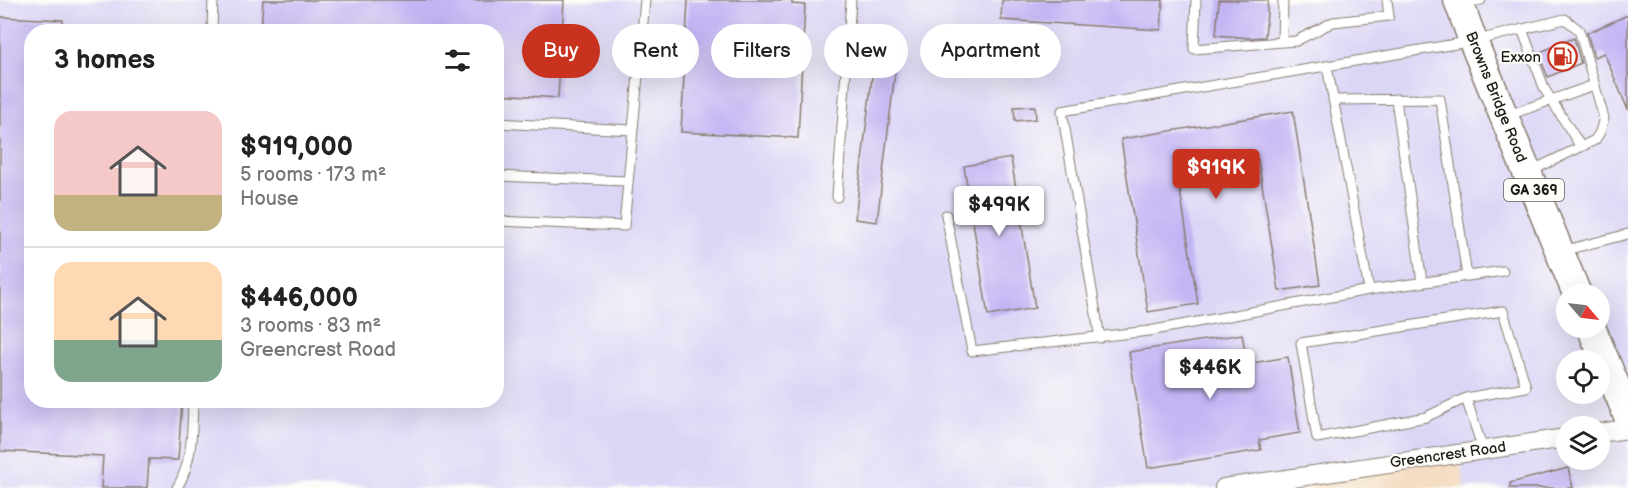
<!DOCTYPE html>
<meta charset="utf-8">
<style>
:root{--surface:#fff;--page:#f2f2f2;--text:#222;--muted:#767676;--line:#e0e0e0;--accent:#c8321e}
body{margin:0;font-family:"Balsamiq Sans",sans-serif;background:var(--page);color:var(--text);height:100vh;display:flex;flex-direction:column;font-size:22px;white-space:nowrap}
*{box-sizing:border-box;margin:0}
p{font-size:20px;color:var(--muted)}
.icon{flex:none;width:33px;height:33px;fill:none;stroke:currentColor;stroke-width:2;stroke-linecap:round;stroke-linejoin:round}
.map{position:relative;flex:1;overflow:hidden}
.drawer{position:absolute;left:24px;top:24px;width:480px;height:384px;display:flex;flex-direction:column;background:var(--surface);border-radius:24px;box-shadow:0 6px 24px #0002}
.drawer>*{flex:none}
.hud{position:absolute;left:522px;top:24px;width:570px;height:54px;display:flex;gap:12px}
.needle{width:39px;rotate:118deg}
.fabs{position:absolute;left:1556px;top:284px;display:grid;gap:12px}
.fabs a{display:grid;place-items:center;width:54px;height:54px;border-radius:50%;background:var(--surface);box-shadow:0 6px 24px #0002;font-size:30px}
.price{position:absolute;translate:-50% -51px;padding:0 14px;border-radius:6px;background:#fff;color:#222;font-size:20px;line-height:39px;filter:drop-shadow(0 2px 3px #0008)}
.price::after{content:'';position:absolute;left:50%;top:36px;width:18px;height:14px;margin-left:-9px;background:inherit;clip-path:polygon(0 0,100% 0,50% 100%)}
.price.selected{background:var(--accent);color:#fff}
ul{padding:0;list-style:none}
li{display:flex;align-items:center;gap:18px;height:150px;padding:0 30px}
li+li{border-top:2px solid var(--line)}
li span{display:grid;place-items:center;flex:none;width:168px;height:120px;border-radius:18px;color:#555}
li>.icon{margin-inline-start:auto}
span .icon{width:72px;height:72px;fill:#fffc;stroke-width:1}
li b{font-size:26px}
h2{display:flex;justify-content:space-between;align-items:center;height:72px;padding:0 30px;font-size:26px}
.chip{padding:0 21px;border-radius:27px;background:var(--surface);box-shadow:0 6px 24px #0002;font-size:21px;line-height:54px}
.chip.selected{background:var(--accent);color:#fff}
.map>svg:first-child{display:block}
.built{fill:#dbd6f6;fill-rule:evenodd}
.building{fill:#c3b4f4}
.lines{fill:none;stroke-linecap:round;stroke-linejoin:round}
.lane-casing{stroke:#887c6f;stroke-width:11}
.street-casing{stroke:#887c6f;stroke-width:20}
.primary-casing{stroke:#887c6f;stroke-width:31}
.lane{stroke:#fff;stroke-width:9}
.street{stroke:#fff;stroke-width:18}
.primary{stroke:#fff;stroke-width:28}
.labels{text-anchor:middle;dominant-baseline:central;stroke-width:4.5;stroke-linejoin:round;paint-order:stroke}
.shield{fill:#fdfcf7;stroke:#605f5e;stroke-width:1.5}
.shield-label{font-size:14px;font-weight:bold;fill:#1c1c1c}
.poi-label{font-size:15px;fill:#1c1c1c;stroke:#fdfcf7;text-anchor:end}
.street-label{font-size:15px;fill:#1c1c1c;stroke:#fdfcf7}
</style>
<div class="map">
<svg width="1628" height="488" viewBox="0 0 1628 488">
<rect width="100%" height="100%" fill="#fdfcf7"/>
<filter id="ink" filterUnits="userSpaceOnUse"><feTurbulence type="fractalNoise" baseFrequency=".0167" numOctaves="2"/><feDisplacementMap in="SourceGraphic" scale="12" xChannelSelector="R" yChannelSelector="G"/><feConvolveMatrix kernelMatrix="1 2 1 2 8 2 1 2 1" color-interpolation-filters="sRGB"/></filter>
<filter id="wash" filterUnits="userSpaceOnUse"><feTurbulence type="fractalNoise" baseFrequency=".008" numOctaves="4" result="noise"/><feDisplacementMap in="SourceGraphic" scale="24" xChannelSelector="R" yChannelSelector="G"/><feGaussianBlur stdDeviation="1.35" result="paint"/><feColorMatrix in="noise" values="0 0 0 0 0 0 0 0 0 0 0 0 0 0 0 0 0 1.4 0 .05"/><feComposite in="paint" operator="in"/></filter>
<g filter="url(#wash)">
<rect width="100%" height="100%" fill="#f4ddc2"/>
<path class="built" d="M 0,0 L 1628,0 L 1628,488 L 1465,488 L 1460,459 L 1215,488 L 0,488 ZM 32,32 L 496,32 L 496,400 L 32,400 ZM 1566,294 L 1599,294 L 1599,327 L 1566,327 ZM 1566,360 L 1599,360 L 1599,393 L 1566,393 ZM 1566,426 L 1599,426 L 1599,459 L 1566,459 Z"/>
<g id="blocks">
<path class="building" d="M 263,0 L 564,0 L 558,98 L 496,94 L 496,32 L 261,32 Z
M 688,0 L 792,0 L 792,4 L 805,5 L 798,138 L 681,132 Z
M 1002,0 L 1163,0 L 1161,30 L 1001,20 Z
M 1219,0 L 1268,0 L 1265,37 L 1250,38 L 1216,35 Z
M 1628,15 L 1628,110 L 1604,53 L 1594,57 L 1587,33 Z
M 0,17 L 63,20 L 63,32 L 32,32 L 32,400 L 182,400 L 178,460 L 149,459 L 147,488 L 101,488 L 103,456 L 0,451 Z
M 1574,38 L 1581,63 L 1548,77 L 1538,53 Z
M 874,61 L 896,64 L 877,222 L 855,219 Z
M 1035,106 L 1036,119 L 1015,121 L 1014,107 Z
M 1293,111 L 1320,285 L 1279,291 L 1258,159 L 1177,172 L 1198,304 L 1148,312 L 1121,139 Z
M 1011,158 L 1035,308 L 988,316 L 964,166 Z
M 1242,334 L 1247,364 L 1288,357 L 1300,433 L 1259,440 L 1261,450 L 1148,468 L 1129,352 Z
M 1568,468 L 1573,488 L 1510,488 L 1510,483 Z"/>
</g>
</g>
<g filter="url(#ink)">
<use href="#blocks" fill-opacity="0" stroke="#887c6f" stroke-width="1.5"/>
<g class="lines">
<defs>
<path id="lane" d="M 1196,0 L 1194,49 L 1296,41 L 1333,22 L 1389,16 L 1387,0
M 1463,4 L 1481,0
M 1522,29 L 1545,90 L 1581,147
M 212,32 L 213,0
M 1282,42 L 1283,0
M 1327,66 L 1369,290
M 1396,99 L 1422,282
M 1333,100 L 1440,99 L 1467,276
M 1506,116 L 1594,85
M 496,123 L 632,130
M 496,176 L 627,181
M 837,197 L 851,0
M 946,215 L 972,351 L 1149,331 L 1369,290 L 1503,271
M 496,221 L 624,226 L 645,0
M 1562,251 L 1628,234
M 1100,338 L 1062,111 L 1473,41 L 1565,19 L 1579,30 L 1604,118 L 1600,132 L 1595,140 L 1529,172
M 1466,398 L 1426,417 L 1317,438 L 1301,343 L 1503,311 L 1526,387 L 1466,398 L 1483,450
M 177,488 C 193,461 192,431 193,400"/>
<path id="street" d="M 1599,433 L 1628,429
M 1224,488 L 1566,438"/>
<path id="primary" d="M 1458,0 L 1473,41 L 1577,294
M 1591,327 L 1628,416"/>
</defs>
<use href="#lane" class="lane-casing"/>
<use href="#street" class="street-casing"/>
<use href="#primary" class="primary-casing"/>
<use href="#lane" class="lane"/>
<use href="#street" class="street"/>
<use href="#primary" class="primary"/>
</g>
</g>
<defs>
<symbol id="fuel-ring" viewBox="-11 -11 22 22"><circle r="9.5" fill="#fdfcf7" stroke="#c8321e" stroke-width="1.5"/><path d="M-5.5-6h7V0h2V4h1.3V-2.5L3-4.5l.8-.8L6-3V5H2.5V1h-1V6h-7ZM-4.2-4.7v3.2H.2V-4.7Z" fill="#c8321e"/></symbol>
</defs>
<g fill-rule="evenodd">
<use href="#fuel-ring" x="1546" y="40" width="33" height="33"/>
</g>
<g class="labels">
<rect class="shield" x="1504" y="179" width="60" height="22" rx="4.5"/>
<g class="shield-label">
<text x="1534" y="190">GA 369</text>
</g>
<g class="poi-label">
<text x="1541" y="57">Exxon</text>
</g>
<g class="street-label">
<text transform="translate(1496 97) rotate(68)">Browns Bridge Road</text>
<text transform="translate(1448 455) rotate(-8)">Greencrest Road</text>
</g>
</g>
</svg>
<div class="fabs">
<a><svg class="needle" viewBox="-14 -14 28 28"><path d="M0-13l5 13h-10z" fill="#e53935"/><path d="M0 13l5-13h-10z" fill="#767676"/></svg></a>
<a><svg class="icon" aria-label="locate" viewBox="0 0 24 24"><circle cx="12" cy="12" r="6"/><path d="M12 2v4M12 18v4M2 12h4M18 12h4"/></svg></a>
<a><svg class="icon" aria-label="layers" viewBox="0 0 24 24"><path d="M12 4l9 5-9 5-9-5zM3 14l9 5 9-5"/></svg></a>
</div>
<b class="price selected" style="left:1216px;top:200px">$919K</b>
<b class="price" style="left:999px;top:237px">$499K</b>
<b class="price" style="left:1210px;top:400px">$446K</b>
<div class="hud">
<a class="chip selected">Buy</a>
<a class="chip">Rent</a>
<a class="chip">Filters</a>
<a class="chip">New</a>
<a class="chip">Apartment</a>
</div>
<section class="drawer">
<h2>3 homes<svg class="icon" aria-label="filters" viewBox="0 0 24 24"><path d="M4 7h16M4 17h16"/><circle cx="9" cy="7" r="2"/><circle cx="15" cy="17" r="2"/></svg></h2>
<ul>
<li><span style="background:linear-gradient(#f6c9c9 70%,#c2b280 0)"><svg class="icon" aria-label="home" viewBox="0 0 24 24"><path d="M3 11l9-7 9 7M6 9v11h12V9"/></svg></span><div><b>$919,000</b><p>5 rooms · 173 m²</p><p>House</p></div></li>
<li><span style="background:linear-gradient(#ffd9b3 65%,#7fa58c 0)"><svg class="icon" aria-label="home" viewBox="0 0 24 24"><path d="M3 11l9-7 9 7M6 9v11h12V9"/></svg></span><div><b>$446,000</b><p>3 rooms · 83 m²</p><p>Greencrest Road</p></div></li>
</ul>
</section>
</div>
